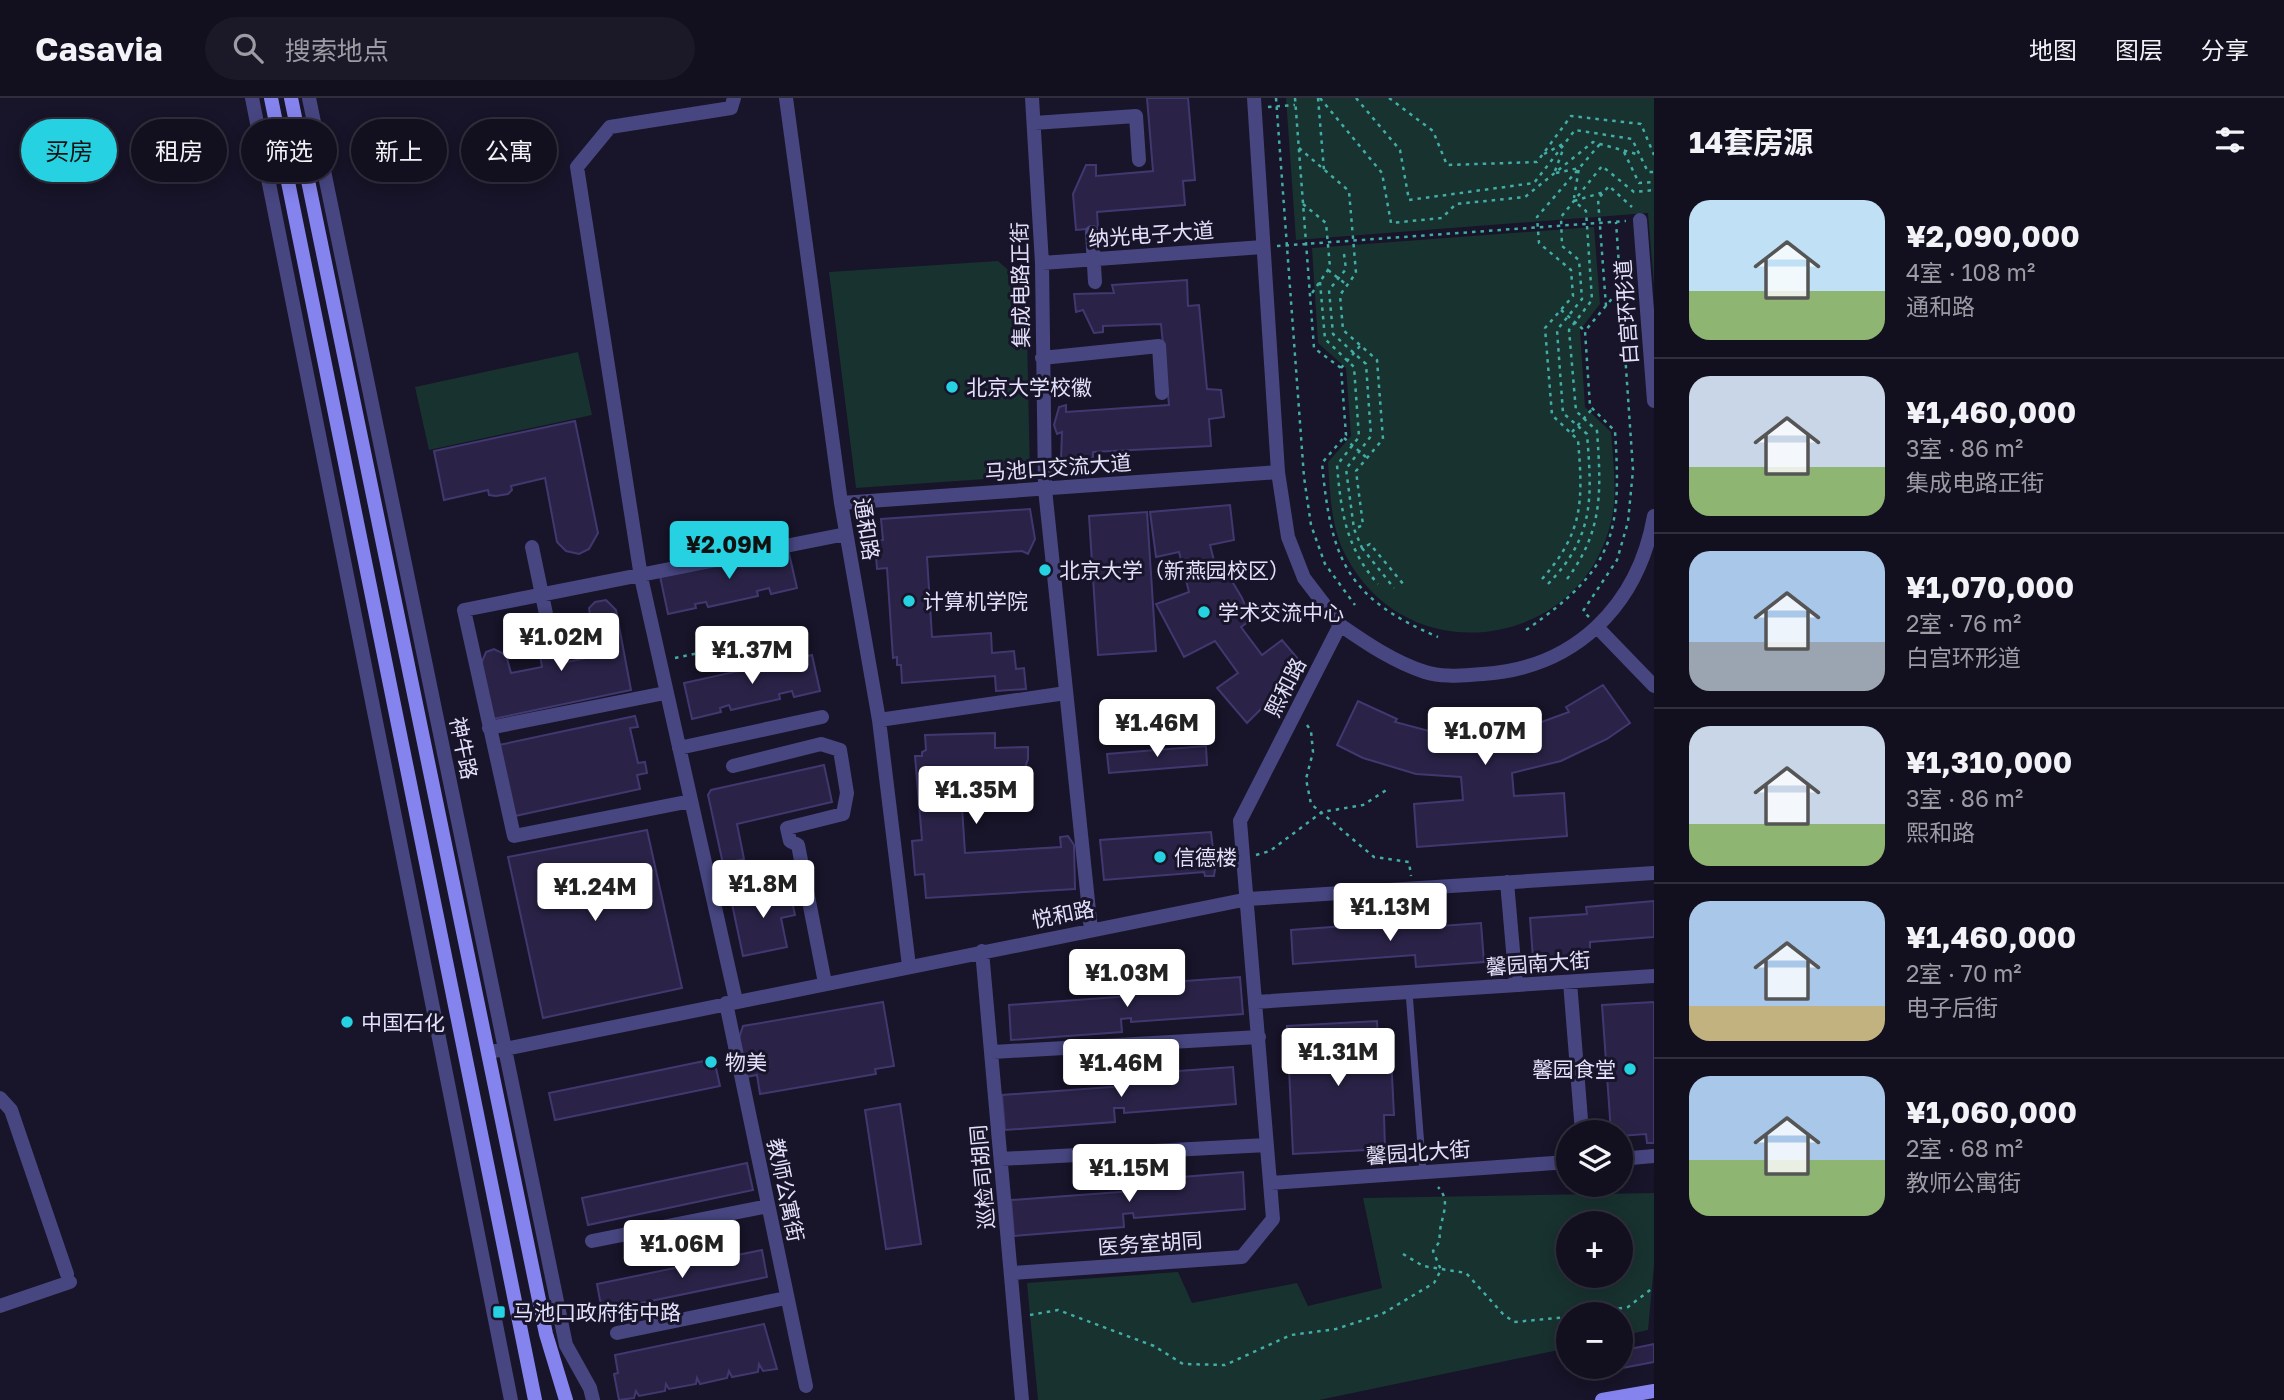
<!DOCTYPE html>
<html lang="zh">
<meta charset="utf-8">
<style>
:root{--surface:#120f1f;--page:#1b1828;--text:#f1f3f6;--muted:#9c9ca4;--line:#312f3d;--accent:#26d2e1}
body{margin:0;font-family:"Golos Text","Noto Sans SC",sans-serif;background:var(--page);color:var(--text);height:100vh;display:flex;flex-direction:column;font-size:26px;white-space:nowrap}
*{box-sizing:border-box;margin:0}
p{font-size:23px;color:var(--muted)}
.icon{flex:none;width:38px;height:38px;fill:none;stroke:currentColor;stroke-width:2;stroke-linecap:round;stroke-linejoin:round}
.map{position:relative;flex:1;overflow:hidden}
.side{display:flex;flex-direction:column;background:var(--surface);width:630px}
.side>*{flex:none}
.banner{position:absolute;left:21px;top:21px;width:665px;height:63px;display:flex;gap:14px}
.fabs{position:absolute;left:1556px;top:1022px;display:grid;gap:14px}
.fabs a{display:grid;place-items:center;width:77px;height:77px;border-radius:50%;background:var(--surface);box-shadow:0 4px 18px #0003,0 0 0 2px var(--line);font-size:35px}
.price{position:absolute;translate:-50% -60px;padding:0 16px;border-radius:7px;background:#fff;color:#222;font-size:23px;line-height:46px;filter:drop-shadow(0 2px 4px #0008)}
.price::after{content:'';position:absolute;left:50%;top:42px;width:21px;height:16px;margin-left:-10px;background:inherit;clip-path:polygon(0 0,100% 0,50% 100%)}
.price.active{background:var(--accent);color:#111}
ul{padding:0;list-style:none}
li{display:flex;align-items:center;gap:21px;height:175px;padding:0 35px}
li+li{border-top:2px solid var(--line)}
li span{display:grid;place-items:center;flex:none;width:196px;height:140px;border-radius:21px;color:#555}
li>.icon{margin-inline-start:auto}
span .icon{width:84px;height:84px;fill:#fffc;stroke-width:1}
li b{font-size:30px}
h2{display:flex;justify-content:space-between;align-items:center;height:84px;padding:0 35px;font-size:30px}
.chip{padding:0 24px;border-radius:32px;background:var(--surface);box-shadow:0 4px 18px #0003,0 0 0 2px var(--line);font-size:24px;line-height:63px}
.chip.active{background:var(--accent);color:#111}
header{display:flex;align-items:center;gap:42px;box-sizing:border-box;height:98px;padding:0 35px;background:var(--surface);border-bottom:2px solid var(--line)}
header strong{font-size:33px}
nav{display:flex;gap:38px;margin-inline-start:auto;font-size:24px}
.search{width:490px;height:63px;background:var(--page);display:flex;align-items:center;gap:18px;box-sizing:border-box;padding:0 24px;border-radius:38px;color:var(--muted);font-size:26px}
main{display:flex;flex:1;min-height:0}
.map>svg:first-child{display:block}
.green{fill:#183230;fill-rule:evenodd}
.building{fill:#2a2347;stroke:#423870;stroke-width:2}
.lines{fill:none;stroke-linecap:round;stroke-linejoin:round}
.path{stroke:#42ada5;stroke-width:2.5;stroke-dasharray:3.5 5;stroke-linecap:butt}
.lane{stroke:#474681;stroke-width:7}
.street{stroke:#474681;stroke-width:14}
.secondary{stroke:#8584ee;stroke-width:14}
.poi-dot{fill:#26d2e1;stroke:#181429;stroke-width:2.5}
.labels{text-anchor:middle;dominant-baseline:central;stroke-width:6;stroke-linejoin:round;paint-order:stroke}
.street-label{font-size:21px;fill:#e3e0fb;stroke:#181429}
.poi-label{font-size:21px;fill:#e3e0fb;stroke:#181429;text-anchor:start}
</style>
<header>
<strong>Casavia</strong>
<div class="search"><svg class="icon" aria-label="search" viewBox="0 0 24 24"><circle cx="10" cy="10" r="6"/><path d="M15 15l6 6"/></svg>搜索地点</div>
<nav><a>地图</a><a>图层</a><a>分享</a></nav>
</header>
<main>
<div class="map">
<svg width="1654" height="1302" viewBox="0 0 1654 1302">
<rect width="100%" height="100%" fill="#181429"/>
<path class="green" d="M 1286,0 L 1654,0 L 1654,187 L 1648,115 L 1296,142 Z
M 1594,129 L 1600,206 L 1580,232 L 1585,309 L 1611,334 C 1613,363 1618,395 1611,424 C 1581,551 1408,577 1346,458 C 1331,431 1330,395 1328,364 L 1351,338 L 1346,270 L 1318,245 L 1312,150 Z
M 998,163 L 1026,188 L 1030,378 L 856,390 L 829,174 Z
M 578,254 L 592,317 L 429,352 L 415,289 Z
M 1654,1095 L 1654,1167 L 1648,1232 L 1621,1238 L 1620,1216 L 1568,1216 L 1568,1250 L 1319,1302 L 1038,1302 L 1027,1185 L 1178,1174 L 1192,1205 L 1297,1185 L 1308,1208 L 1382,1190 L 1363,1100 ZM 1568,1125 L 1620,1125 L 1620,1178 L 1568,1178 Z"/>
<path class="building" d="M 1147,0 L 1188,0 L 1195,82 L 1183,83 L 1185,107 L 1097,114 L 1098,130 L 1076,132 L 1073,96 L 1086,67 L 1096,67 L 1096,78 L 1153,73 Z
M 1187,182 L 1188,208 L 1199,207 L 1207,291 L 1221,292 L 1224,319 L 1209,321 L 1211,348 L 1093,354 L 1093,360 L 1061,362 L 1062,334 L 1057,336 L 1054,327 L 1059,309 L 1066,307 L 1066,314 L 1169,307 L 1161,226 L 1103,228 L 1103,234 L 1094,235 L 1083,212 L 1076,214 L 1074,196 L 1114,195 L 1112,187 Z
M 575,323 L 598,435 L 589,451 L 579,456 L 566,453 L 557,444 L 545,380 L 511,388 L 512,392 L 508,396 L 496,398 L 489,397 L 488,392 L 444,402 L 434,353 Z
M 1230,407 L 1234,442 L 1210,447 L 1219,482 L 1229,478 L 1242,500 L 1251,522 L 1241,529 L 1262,557 L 1282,542 L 1304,568 L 1247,625 L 1217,590 L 1238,575 L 1215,543 L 1184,559 L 1156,506 L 1189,494 L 1179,454 L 1156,459 L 1150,414 Z
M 1030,411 L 1035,441 L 1028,456 L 1022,453 L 927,459 L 932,539 L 991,535 L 992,555 L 1014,553 L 1016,571 L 1024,570 L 1026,591 L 996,593 L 995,578 L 902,585 L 901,567 L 897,567 L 897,559 L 893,560 L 887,470 L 877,471 L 875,443 L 883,442 L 881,421 Z
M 1147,414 L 1156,553 L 1098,557 L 1089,418 Z
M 788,451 L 797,490 L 771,496 L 769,490 L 757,493 L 758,498 L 708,509 L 706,504 L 695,506 L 696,510 L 668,516 L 660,478 Z
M 606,502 L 616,512 L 631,592 L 493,621 L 481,566 L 486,554 L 494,551 L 506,557 L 511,575 L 542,569 L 540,556 L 560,551 L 562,565 L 596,558 L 589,510 L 595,504 Z
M 812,557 L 820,593 L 794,599 L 792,593 L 779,596 L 780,601 L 731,612 L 729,607 L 720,610 L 721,614 L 692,621 L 684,585 Z
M 1603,587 L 1630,625 L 1607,641 L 1561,663 L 1512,675 L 1514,698 L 1564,695 L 1567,738 L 1417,749 L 1414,706 L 1463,702 L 1461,679 L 1416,676 L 1363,660 L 1337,647 L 1358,603 L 1397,621 L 1395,624 L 1429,633 L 1443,634 L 1442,621 L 1458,620 L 1458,625 L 1510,621 L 1509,617 L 1524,615 L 1525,630 L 1569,614 L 1566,609 Z
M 635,618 L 638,629 L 630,630 L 638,665 L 645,664 L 647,675 L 637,677 L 640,691 L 515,718 L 499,647 Z
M 995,635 L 995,650 L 1028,649 L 1028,661 L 1024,673 L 1020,675 L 960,678 L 965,755 L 1061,749 L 1060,739 L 1068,738 L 1074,747 L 1075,791 L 926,800 L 924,776 L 915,777 L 912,743 L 922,742 L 915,658 L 922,658 L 922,654 L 926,652 L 925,637 Z
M 1206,648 L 1207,667 L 1109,675 L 1107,656 Z
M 824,667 L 832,704 L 737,726 L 744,761 L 723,766 L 708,697 L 711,692 Z
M 647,732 L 682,890 L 543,920 L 508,759 Z
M 1211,734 L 1213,751 L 1218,750 L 1214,778 L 1205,778 L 1204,774 L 1104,782 L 1100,742 Z
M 789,789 L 795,817 L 781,820 L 787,849 L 743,858 L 731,801 Z
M 1654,803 L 1654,839 L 1590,844 L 1590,856 L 1533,861 L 1530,820 L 1587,816 L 1586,809 Z
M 1414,823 L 1414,830 L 1481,825 L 1484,864 L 1416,869 L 1415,857 L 1293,866 L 1291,832 Z
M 1240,879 L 1243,916 L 1131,924 L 1131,920 L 1121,921 L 1122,934 L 1011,942 L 1009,907 L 1130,898 L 1130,887 Z
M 883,904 L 894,968 L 875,971 L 876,976 L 760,996 L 757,977 L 746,979 L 739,940 L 743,928 Z
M 1654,904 L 1654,1045 L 1647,1045 L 1646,1036 L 1620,1038 L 1620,1034 L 1611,1034 L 1602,907 Z
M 1377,923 L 1379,958 L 1391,958 L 1394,1017 L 1384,1017 L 1385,1051 L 1293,1056 L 1287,928 Z
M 714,961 L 720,988 L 555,1022 L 549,995 Z
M 1233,969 L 1236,1006 L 1124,1015 L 1124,1010 L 1114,1010 L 1115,1024 L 1005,1032 L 1002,997 L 1124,988 L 1123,977 Z
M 900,1006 L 921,1146 L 886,1151 L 865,1012 Z
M 747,1065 L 753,1092 L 588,1127 L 582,1100 Z
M 1243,1074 L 1245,1111 L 1134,1120 L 1133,1115 L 1123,1116 L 1124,1129 L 1014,1138 L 1011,1102 L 1133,1093 L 1132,1083 Z
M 762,1152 L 767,1179 L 602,1213 L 597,1186 Z
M 764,1226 L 777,1271 L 763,1273 L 759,1266 L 758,1274 L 732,1279 L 729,1273 L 727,1280 L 700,1286 L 697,1280 L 696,1286 L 669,1291 L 666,1286 L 665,1293 L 639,1298 L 636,1293 L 634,1300 L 619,1302 L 614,1276 L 618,1275 L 615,1257 Z
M 1654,1246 L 1654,1264 L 1601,1274 L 1600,1269 L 1620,1269 L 1620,1253 Z"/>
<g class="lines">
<path class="path" d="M 1276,0 L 1304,379 L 1311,427 L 1325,466 L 1355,507
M 1295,0 L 1314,250 L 1341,270 L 1346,337 L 1322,365 C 1331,461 1346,500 1438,539
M 1318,0 L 1324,72
M 1320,0 L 1382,75 L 1391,125 L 1442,120 L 1456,106 L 1525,99 L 1593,44 L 1640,57
M 1356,0 L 1400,52 L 1409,102 L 1534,85 L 1575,32 L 1632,41 L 1648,74 L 1654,74
M 1389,0 L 1433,33 L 1447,67 L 1537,64 L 1571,18 L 1641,26 L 1654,57
M 1268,9 L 1295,7
M 1299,50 L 1349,93 L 1356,175 L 1340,197 L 1343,232 L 1377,262 L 1383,341 L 1356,373 L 1363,427 L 1354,431 L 1362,450 L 1370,446 L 1404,487
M 1624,54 L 1639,85 L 1654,84
M 1544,56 L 1563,46
M 1555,73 L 1564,49
M 1556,75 L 1579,70 L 1574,100
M 1574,103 L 1604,94
M 1303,106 L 1326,125 L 1330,169 L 1310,198
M 1277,148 L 1626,123
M 1344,156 L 1346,171 L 1329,192 L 1333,236 L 1366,266 L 1371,338 L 1346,371 L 1354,431
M 1328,172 L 1347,187
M 1320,184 L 1325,241 L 1354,269 L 1359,339 L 1337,367 C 1341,414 1346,450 1378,486
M 1606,208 L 1598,101 L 1609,88 L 1632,109
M 1561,212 L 1585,233
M 1341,270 L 1360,248
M 1572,334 L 1593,310
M 1344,340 L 1367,360
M 1362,450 L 1394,490
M 1542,481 C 1584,434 1583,402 1578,342 L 1552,317 L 1545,230 L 1573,198 L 1571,172 L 1539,145 L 1537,119 L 1600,46
M 1567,481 C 1604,432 1601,391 1597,333 L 1576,313 L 1569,232 L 1592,202 L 1586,113 L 1574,103
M 1548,486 C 1595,438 1592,399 1587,336 L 1563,315 L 1557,232 L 1582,201 L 1579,162 L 1562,148 L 1561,119 L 1602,68 L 1634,94 L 1654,92
M 1589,519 L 1583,513 L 1617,462 L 1628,424 L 1633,372 L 1616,124
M 1526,532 C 1614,471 1622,437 1615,333 L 1590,308 L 1585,233 L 1630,179
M 675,560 L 805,533
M 1307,627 L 1311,633 L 1313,654 L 1306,681 L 1311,706 L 1374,759 L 1409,764 L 1411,778
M 1256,757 L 1270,753 L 1322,714 L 1363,707 L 1388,691
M 1403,1156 L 1423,1168 L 1466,1175 L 1503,1216 L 1514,1224 L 1568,1219
M 1585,1216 L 1628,1209 L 1654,1189
M 1030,1217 L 1058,1212 L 1154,1248 L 1183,1266 L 1225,1267 L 1291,1237 L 1336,1231 L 1382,1216 L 1434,1185 L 1441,1172 L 1433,1153 L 1440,1143 C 1437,1123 1454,1106 1438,1089"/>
<path class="lane" d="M 1409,894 L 1423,1074"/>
<path class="street" d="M 252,0 L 511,1302
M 309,0 L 566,1247 L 590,1290 L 593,1302
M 734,0 L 731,10 L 610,29 L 577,69 L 641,479 L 736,903
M 786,0 L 841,405 L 879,622 L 909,868
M 1032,0 L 1042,165 L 1045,391 L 1091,832
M 1034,25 L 1136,18 L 1139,62
M 1640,122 L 1654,303
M 1092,134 L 1095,184
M 1042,165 L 1263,149
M 1042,260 L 1159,248 L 1162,295
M 841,405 L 1278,374
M 532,449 L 551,540
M 1340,527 C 1366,545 1394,564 1425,574 C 1443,580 1464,577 1483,576 C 1575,570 1638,508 1654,418
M 1597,529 L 1654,588
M 879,622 L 1066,595
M 489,630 L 665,595
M 679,650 L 822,619
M 733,668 L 821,646 L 840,652 L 847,695 L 843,716 L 787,730 L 790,743 L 798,747 L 825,885
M 691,703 L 514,738 L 464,512 L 846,436
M 1507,784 L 1516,887
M 710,785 L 802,768
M 982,853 L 1022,1302
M 1570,884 L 1582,1034
M 1256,904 L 1654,878
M 726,905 L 806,1288
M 495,953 L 1248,801 L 1654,775
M 993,954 L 1259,939
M 0,1000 L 11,1012 L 67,1176
M 1001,1061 L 1267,1047
M 1620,1061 L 1654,1058
M 1271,1085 L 1568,1064
M 592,1143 L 768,1108
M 1011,1175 L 1242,1159 L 1273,1121 L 1240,723 L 1340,527 L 1304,480 L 1288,439 L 1278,374 L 1254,0
M 0,1208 L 70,1184
M 617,1235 L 786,1200"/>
<path class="secondary" d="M 271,0 L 535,1302
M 291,0 L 546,1236 L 566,1302
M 1602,1302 L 1654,1293"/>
</g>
<g class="poi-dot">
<circle cx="952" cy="289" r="7"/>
<circle cx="1045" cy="472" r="7"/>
<circle cx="909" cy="503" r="7"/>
<circle cx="1204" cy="514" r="7"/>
<circle cx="1160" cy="759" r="7"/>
<circle cx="347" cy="924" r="7"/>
<circle cx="711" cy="964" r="7"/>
<circle cx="1630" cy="971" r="7"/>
<rect x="492" y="1207" width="14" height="14" rx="3.5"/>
</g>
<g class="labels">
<g class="street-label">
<text transform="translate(1151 136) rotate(-4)">纳光电子大道</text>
<text transform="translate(1020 187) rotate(-91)">集成电路正街</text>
<text transform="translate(1626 214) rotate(-94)">白宫环形道</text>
<text transform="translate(1058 369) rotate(-4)">马池口交流大道</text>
<text transform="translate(867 431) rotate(81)">通和路</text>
<text transform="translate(1285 589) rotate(-63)">熙和路</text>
<text transform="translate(464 650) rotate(78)">神牛路</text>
<text transform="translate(1063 816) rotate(-11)">悦和路</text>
<text transform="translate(1538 865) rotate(-4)">馨园南大街</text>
<text transform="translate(1418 1054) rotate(-4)">馨园北大街</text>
<text transform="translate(982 1079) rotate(-95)">巡检司胡同</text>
<text transform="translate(786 1092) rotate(78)">教师公寓街</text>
<text transform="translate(1150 1145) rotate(-4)">医务室胡同</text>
</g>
<g class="poi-label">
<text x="966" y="289">北京大学校徽</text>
<text x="1059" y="472">北京大学（新燕园校区）</text>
<text x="923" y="503">计算机学院</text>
<text x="1218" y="514">学术交流中心</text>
<text x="1174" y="759">信德楼</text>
<text x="361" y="924">中国石化</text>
<text x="725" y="964">物美</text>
<text x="1616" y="971" text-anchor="end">馨园食堂</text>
<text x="513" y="1214">马池口政府街中路</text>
</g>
</g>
</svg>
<div class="fabs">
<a><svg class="icon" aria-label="layers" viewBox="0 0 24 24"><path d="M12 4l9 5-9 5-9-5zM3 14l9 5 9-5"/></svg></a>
<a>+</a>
<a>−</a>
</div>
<b class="price active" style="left:729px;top:483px">¥2.09M</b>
<b class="price" style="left:561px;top:575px">¥1.02M</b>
<b class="price" style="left:752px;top:588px">¥1.37M</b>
<b class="price" style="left:1157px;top:661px">¥1.46M</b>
<b class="price" style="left:1485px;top:669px">¥1.07M</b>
<b class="price" style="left:976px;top:728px">¥1.35M</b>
<b class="price" style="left:763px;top:822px">¥1.8M</b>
<b class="price" style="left:595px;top:825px">¥1.24M</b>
<b class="price" style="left:1390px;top:845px">¥1.13M</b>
<b class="price" style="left:1127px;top:911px">¥1.03M</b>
<b class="price" style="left:1338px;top:990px">¥1.31M</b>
<b class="price" style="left:1121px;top:1001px">¥1.46M</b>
<b class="price" style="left:1129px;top:1106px">¥1.15M</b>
<b class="price" style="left:682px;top:1182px">¥1.06M</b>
<div class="banner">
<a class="chip active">买房</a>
<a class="chip">租房</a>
<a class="chip">筛选</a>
<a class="chip">新上</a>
<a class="chip">公寓</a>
</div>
</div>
<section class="side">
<h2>14套房源<svg class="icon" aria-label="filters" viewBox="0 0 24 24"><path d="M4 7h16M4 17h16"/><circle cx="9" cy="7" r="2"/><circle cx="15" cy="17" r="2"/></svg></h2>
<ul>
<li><span style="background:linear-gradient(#bfe0f5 65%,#8fb573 0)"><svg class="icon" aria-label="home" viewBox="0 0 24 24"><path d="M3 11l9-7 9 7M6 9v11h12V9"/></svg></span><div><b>¥2,090,000</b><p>4室 · 108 m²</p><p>通和路</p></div></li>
<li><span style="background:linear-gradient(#c9d6e8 65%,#8fb573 0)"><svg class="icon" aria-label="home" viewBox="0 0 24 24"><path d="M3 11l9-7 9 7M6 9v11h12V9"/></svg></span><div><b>¥1,460,000</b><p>3室 · 86 m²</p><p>集成电路正街</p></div></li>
<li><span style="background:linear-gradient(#a9c7e8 65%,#9aa5b1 0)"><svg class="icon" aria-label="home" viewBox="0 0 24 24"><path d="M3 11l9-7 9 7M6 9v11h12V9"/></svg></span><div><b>¥1,070,000</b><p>2室 · 76 m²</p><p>白宫环形道</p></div></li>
<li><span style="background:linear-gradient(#c9d6e8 70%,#8fb573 0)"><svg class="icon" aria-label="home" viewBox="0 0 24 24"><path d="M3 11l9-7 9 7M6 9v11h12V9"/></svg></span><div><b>¥1,310,000</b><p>3室 · 86 m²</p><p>熙和路</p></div></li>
<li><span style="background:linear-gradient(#a9c7e8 75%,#c2b280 0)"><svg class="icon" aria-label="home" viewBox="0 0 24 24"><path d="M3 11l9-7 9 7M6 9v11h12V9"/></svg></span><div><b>¥1,460,000</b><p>2室 · 70 m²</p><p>电子后街</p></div></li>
<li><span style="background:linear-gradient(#a9c7e8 60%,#8fb573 0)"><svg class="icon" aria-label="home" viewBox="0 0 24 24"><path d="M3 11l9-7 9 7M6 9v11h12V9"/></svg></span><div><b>¥1,060,000</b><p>2室 · 68 m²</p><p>教师公寓街</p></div></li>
</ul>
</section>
</main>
